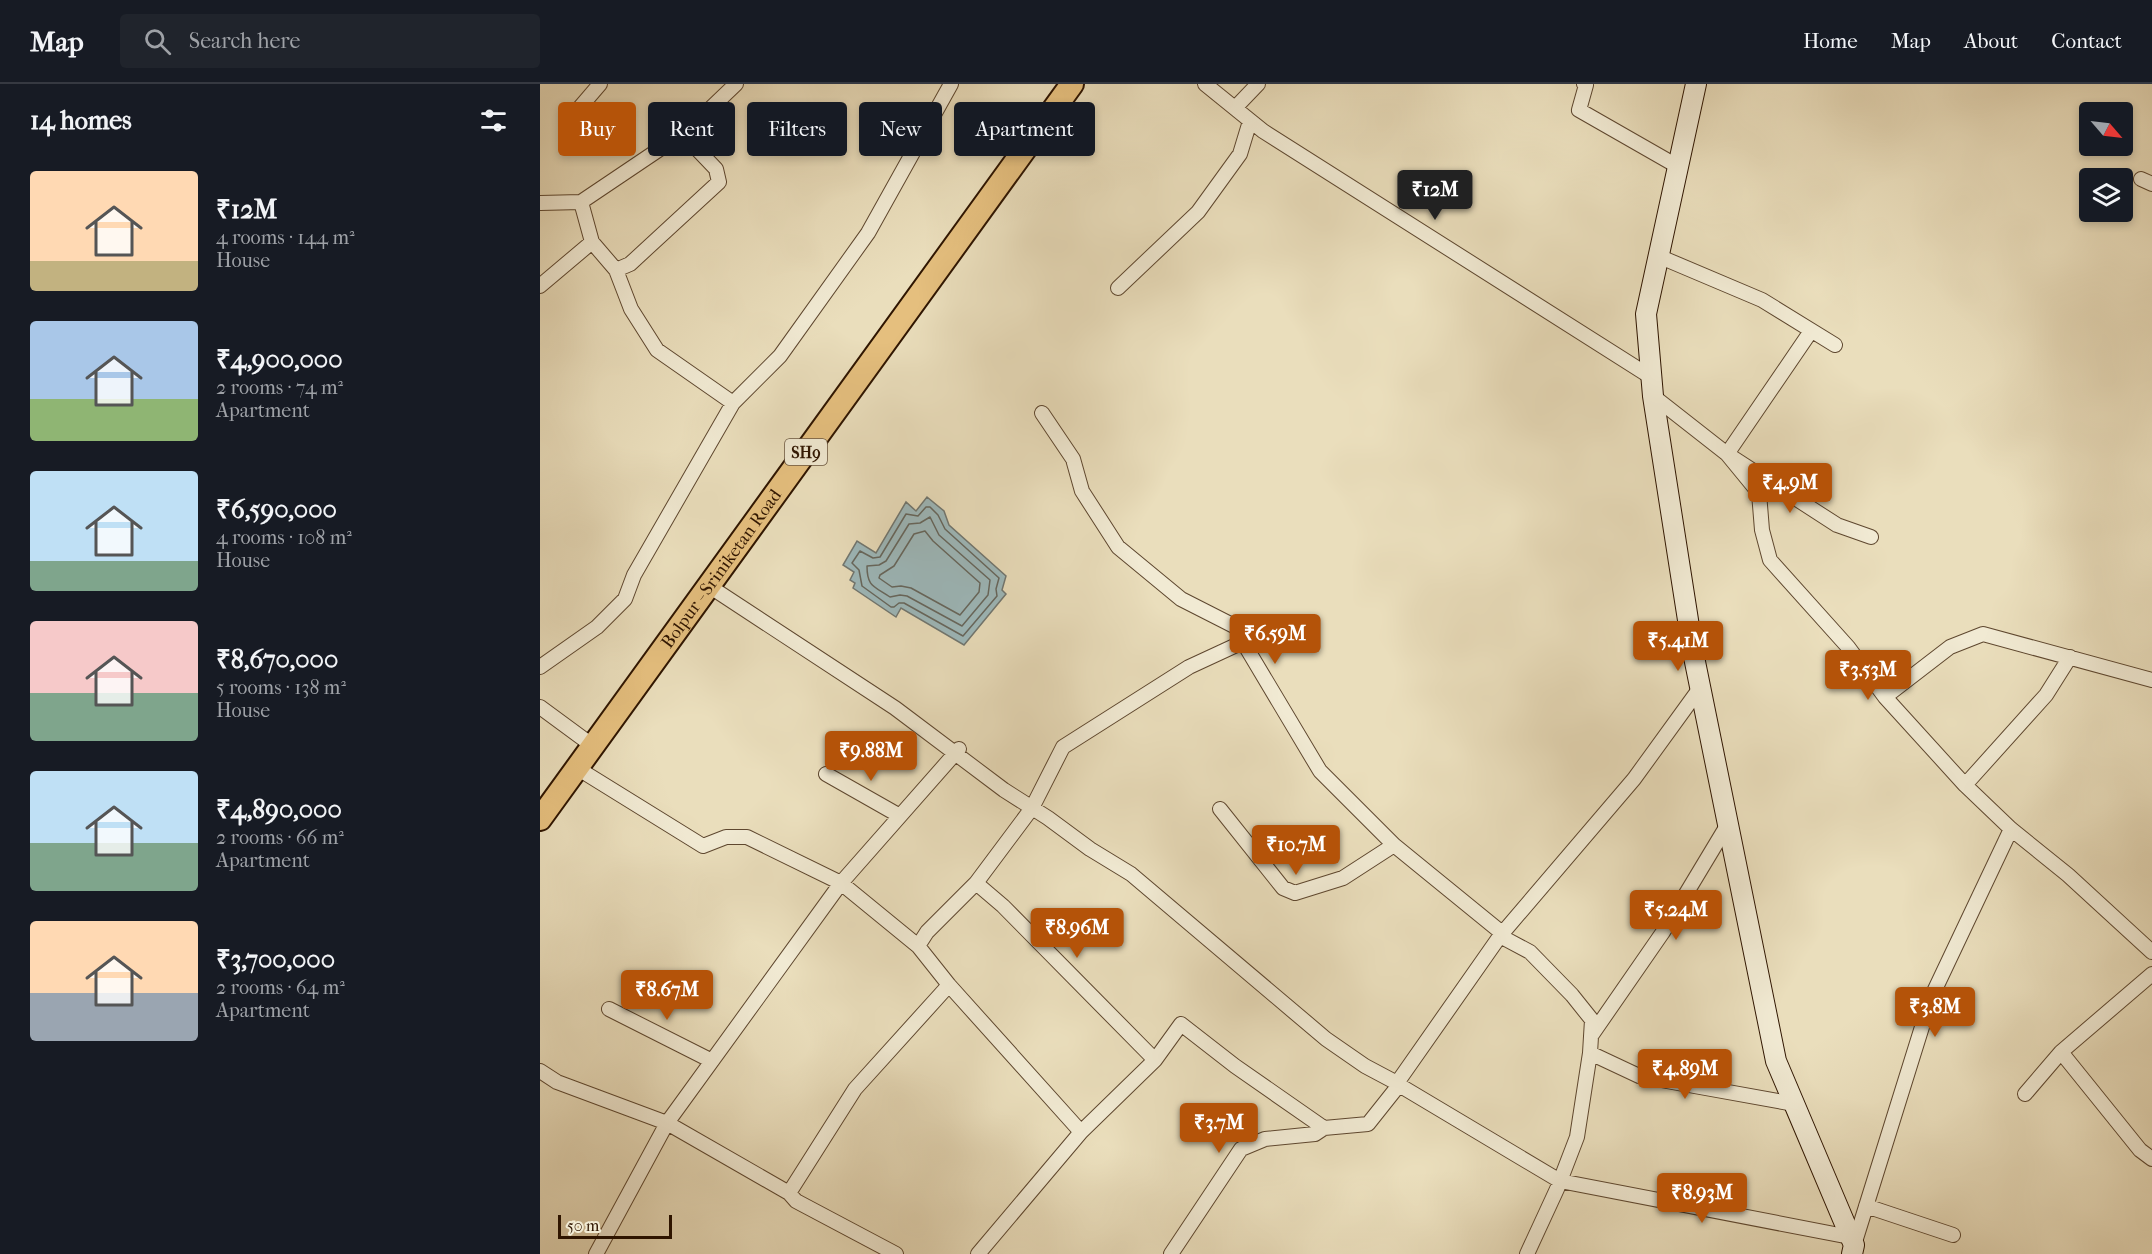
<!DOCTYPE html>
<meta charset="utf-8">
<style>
:root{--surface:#171b24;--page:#20242c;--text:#f1f3f6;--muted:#9ea1a6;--line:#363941;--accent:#b45309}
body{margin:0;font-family:"IM FELL French Canon",serif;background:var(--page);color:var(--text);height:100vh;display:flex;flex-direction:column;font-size:22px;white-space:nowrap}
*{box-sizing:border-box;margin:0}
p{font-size:20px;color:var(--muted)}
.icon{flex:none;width:33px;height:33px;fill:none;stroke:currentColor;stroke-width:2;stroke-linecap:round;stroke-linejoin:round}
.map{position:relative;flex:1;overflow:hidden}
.side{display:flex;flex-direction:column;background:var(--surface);width:540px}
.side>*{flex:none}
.hud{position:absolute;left:18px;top:18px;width:570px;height:54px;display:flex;gap:12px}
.needle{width:39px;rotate:118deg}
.buttons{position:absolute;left:1539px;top:18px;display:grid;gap:12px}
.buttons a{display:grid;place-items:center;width:54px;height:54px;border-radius:6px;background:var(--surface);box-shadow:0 3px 9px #0003;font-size:30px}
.scale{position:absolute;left:18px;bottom:15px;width:114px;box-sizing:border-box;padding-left:6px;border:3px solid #2f1500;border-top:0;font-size:16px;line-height:21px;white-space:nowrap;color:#2f1500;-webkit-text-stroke:4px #f1ead3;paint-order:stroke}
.price{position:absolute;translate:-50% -51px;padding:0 14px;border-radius:6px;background:var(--accent);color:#fff;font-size:20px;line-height:39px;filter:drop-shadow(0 2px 3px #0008)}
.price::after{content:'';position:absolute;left:50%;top:36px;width:18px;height:14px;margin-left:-9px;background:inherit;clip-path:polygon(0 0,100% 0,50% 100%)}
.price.selected{background:#222;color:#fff}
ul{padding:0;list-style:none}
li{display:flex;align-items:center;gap:18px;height:150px;padding:0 30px}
li span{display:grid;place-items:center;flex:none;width:168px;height:120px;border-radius:6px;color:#555}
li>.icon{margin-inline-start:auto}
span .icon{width:72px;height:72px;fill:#fffc;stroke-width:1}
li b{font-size:26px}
h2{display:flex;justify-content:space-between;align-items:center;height:72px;padding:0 30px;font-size:26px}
.pill{padding:0 21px;border-radius:6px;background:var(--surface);box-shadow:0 3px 9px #0003;font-size:21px;line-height:54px}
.pill.selected{background:var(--accent);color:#fff}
header{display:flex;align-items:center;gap:36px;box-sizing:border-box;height:84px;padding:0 30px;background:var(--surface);border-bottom:2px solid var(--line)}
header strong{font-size:28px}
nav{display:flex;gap:33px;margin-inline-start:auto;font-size:21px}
.search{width:420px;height:54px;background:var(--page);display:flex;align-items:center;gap:15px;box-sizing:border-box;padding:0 21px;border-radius:6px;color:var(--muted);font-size:22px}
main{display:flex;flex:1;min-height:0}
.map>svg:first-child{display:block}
.water{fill:#9db9bc;stroke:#717771;stroke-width:1.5}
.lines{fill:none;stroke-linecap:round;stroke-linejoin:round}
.shore{stroke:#66675e;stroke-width:1.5}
.street-casing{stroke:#5e472f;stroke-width:16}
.secondary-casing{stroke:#2f1500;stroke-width:22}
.primary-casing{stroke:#2f1500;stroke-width:26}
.street{stroke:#f1ead3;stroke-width:14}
.secondary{stroke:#f1ead3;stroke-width:20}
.primary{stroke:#e5bf7e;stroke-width:22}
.labels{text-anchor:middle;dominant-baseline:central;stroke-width:4.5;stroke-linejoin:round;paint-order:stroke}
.shield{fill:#f1ead3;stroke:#69553f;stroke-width:1.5}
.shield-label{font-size:16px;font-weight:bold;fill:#2f1500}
.street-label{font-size:18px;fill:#2f1500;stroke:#f1ead3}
</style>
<header>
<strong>Map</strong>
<div class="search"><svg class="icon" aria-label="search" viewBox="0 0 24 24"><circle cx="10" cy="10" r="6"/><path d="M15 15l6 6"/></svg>Search here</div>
<nav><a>Home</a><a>Map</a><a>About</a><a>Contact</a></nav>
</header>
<main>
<section class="side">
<h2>14 homes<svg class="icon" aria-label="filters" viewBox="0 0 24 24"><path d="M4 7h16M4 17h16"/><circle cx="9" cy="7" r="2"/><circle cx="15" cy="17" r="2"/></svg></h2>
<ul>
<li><span style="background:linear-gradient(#ffd9b3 75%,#c2b280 0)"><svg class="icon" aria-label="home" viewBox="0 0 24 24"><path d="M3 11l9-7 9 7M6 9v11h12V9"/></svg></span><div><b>₹12M</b><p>4 rooms · 144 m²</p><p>House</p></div></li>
<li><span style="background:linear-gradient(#a9c7e8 65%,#8fb573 0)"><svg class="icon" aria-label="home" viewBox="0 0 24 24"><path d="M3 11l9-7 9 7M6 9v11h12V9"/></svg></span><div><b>₹4,900,000</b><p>2 rooms · 74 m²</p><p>Apartment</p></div></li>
<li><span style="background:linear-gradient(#bfe0f5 75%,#7fa58c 0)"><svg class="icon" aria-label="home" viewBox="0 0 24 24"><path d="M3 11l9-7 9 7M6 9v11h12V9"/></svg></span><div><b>₹6,590,000</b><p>4 rooms · 108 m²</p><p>House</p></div></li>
<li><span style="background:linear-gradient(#f6c9c9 60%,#7fa58c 0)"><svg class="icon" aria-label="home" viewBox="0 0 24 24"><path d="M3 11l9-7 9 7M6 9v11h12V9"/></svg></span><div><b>₹8,670,000</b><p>5 rooms · 138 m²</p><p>House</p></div></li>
<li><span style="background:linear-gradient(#bfe0f5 60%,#7fa58c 0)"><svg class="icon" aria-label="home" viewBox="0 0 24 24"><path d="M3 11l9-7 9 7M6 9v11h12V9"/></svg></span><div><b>₹4,890,000</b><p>2 rooms · 66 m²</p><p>Apartment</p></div></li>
<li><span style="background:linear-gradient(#ffd9b3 60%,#9aa5b1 0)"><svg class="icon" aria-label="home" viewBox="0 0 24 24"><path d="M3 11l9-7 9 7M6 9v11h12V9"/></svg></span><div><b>₹3,700,000</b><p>2 rooms · 64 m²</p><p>Apartment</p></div></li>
</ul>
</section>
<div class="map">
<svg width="1612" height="1170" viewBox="0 0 1612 1170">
<rect width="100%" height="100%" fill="#eadebc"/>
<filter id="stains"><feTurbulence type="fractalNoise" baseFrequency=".00333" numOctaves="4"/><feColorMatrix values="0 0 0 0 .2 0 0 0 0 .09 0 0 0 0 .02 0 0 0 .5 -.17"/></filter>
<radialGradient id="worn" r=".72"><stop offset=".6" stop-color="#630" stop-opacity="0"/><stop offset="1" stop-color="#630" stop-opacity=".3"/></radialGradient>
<path class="water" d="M 387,413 L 404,427 L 409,441 L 466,492 L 462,506 L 466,510 L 424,561 L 361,524 L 356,533 L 313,504 L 315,499 L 310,496 L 314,488 L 303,481 L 317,457 L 336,469 L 366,418 L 376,427 Z"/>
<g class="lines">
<path class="shore" d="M 386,423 L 390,423 L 398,431 L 405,445 L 459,494 L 456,505 L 457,512 L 423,552 L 364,519 L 359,519 L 354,523 L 351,523 L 322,502 L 319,486 L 312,479 L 320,467 L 333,474 L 340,473 L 366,430 L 378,432 Z
M 390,433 L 399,451 L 450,496 L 448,511 L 422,542 L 367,512 L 360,511 L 350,513 C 334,502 327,503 327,482 L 339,481 L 346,477 L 369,440 L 380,439 Z
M 385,447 L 393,457 L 440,499 L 439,508 L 420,531 L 371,504 L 361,502 L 352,503 L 339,494 L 340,491 L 354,482 L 374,450 Z"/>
<defs>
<path id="street" d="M 665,0 L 723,47 L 1111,293
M 1044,0 L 1046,1 L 1039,26 L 1137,82
M 695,24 L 718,0
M 36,28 L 60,0
M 1601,95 L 1612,100
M 41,118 L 52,158 L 76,186 L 91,225 L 117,266 L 193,319
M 0,119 L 41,118 L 148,46 L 196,0
M 1118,172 L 1222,216 L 1295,261
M 76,186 L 90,180 L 179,98 L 176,85 L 155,63 L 148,46
M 0,202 L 52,158
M 578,204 L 658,128 L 700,70 L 710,37
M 1271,247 L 1187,370 L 1297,441 L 1331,453
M 1113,312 L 1187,370 L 1219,409 L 1222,446 L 1230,476 L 1308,563 L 1345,613 L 1425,701 L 1471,745 L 1528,791 L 1612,868
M 502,329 L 533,375 L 542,407 L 578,463 L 641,515 L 700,545 L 703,558 L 780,687 L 854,761 L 962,849
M 169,502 L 355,624 L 464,706 L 508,734 L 550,765 L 591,790 L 786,955 L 825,982 L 857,999 L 960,852 L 990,868 L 1032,911 L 1052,936 L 1050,969 L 1037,1053 L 1017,1105 L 987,1170
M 0,583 L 57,543 L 85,515 L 94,491 L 193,319 L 240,272 L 328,149 L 411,0
M 1345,613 L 1410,563 L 1443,550 L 1612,596
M 0,623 L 53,662
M 37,684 L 163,762 L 186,753 L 207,753 L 301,799 L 378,862 L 409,901 L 541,1048
M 286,690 L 360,732
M 1425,701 L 1506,611 L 1530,573
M 680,725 L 743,804 L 755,809 L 803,794 L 854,761
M 436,799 L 463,822 L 615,976
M 960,852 L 1094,695 L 1160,604
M 378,862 L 387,848 L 436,799 L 492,724 L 523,663 L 649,583 L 703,558
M 69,925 L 172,977
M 1051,952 L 1123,848 L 1188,740
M 1521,968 L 1600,1066 L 1612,1075
M 1050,969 L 1099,992 L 1254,1020
M 0,987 L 17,998 L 127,1039 L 249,1109 L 256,1117 L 356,1170
M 1485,1010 L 1521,968 L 1612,890
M 249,1109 L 315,1005 L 409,901
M 1326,1122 L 1413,1151
M 1314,1161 L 1391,914 L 1471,745
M 56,1170 L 127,1039 L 301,799 L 419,665
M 438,1170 L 541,1048 L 615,976 L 641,940 L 695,982 L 784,1044
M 631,1170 L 701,1065 L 725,1055 L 775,1050 L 784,1044 L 828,1040 L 859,1001 L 1020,1097 L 1310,1153"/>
<path id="secondary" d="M 1156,0 L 1106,230 L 1113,312 L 1153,568 L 1236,977 L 1314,1161 L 1312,1170"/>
<g id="primary">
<path id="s1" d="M 0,735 L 532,0"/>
</g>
</defs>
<use href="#street" class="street-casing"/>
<use href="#secondary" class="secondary-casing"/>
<use href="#primary" class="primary-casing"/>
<use href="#street" class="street"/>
<use href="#secondary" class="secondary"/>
<use href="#primary" class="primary"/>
</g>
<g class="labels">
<rect class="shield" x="245" y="355" width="42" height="26" rx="4.5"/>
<g class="shield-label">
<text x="266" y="368">SH9</text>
</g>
<g class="street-label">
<text stroke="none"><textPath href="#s1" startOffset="309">Bolpur - Sriniketan Road</textPath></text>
</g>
</g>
<rect width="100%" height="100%" filter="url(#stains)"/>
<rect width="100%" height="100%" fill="url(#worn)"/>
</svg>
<div class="buttons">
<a><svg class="needle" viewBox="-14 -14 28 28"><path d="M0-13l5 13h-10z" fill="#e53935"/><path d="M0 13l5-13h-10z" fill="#9ea1a6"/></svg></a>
<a><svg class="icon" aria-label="layers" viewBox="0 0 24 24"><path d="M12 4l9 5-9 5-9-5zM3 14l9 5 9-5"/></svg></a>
</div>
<div class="scale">50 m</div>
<b class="price selected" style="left:895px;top:137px">₹12M</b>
<b class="price" style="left:1250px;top:430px">₹4.9M</b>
<b class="price" style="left:735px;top:581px">₹6.59M</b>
<b class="price" style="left:1138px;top:588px">₹5.41M</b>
<b class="price" style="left:1328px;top:617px">₹3.53M</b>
<b class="price" style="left:331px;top:698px">₹9.88M</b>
<b class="price" style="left:756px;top:792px">₹10.7M</b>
<b class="price" style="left:1136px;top:857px">₹5.24M</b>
<b class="price" style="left:537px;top:875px">₹8.96M</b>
<b class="price" style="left:127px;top:937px">₹8.67M</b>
<b class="price" style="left:1395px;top:954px">₹3.8M</b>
<b class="price" style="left:1145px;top:1016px">₹4.89M</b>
<b class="price" style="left:679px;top:1070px">₹3.7M</b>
<b class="price" style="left:1162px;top:1140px">₹8.93M</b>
<div class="hud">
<a class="pill selected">Buy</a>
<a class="pill">Rent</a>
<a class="pill">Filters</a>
<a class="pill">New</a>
<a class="pill">Apartment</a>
</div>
</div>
</main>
